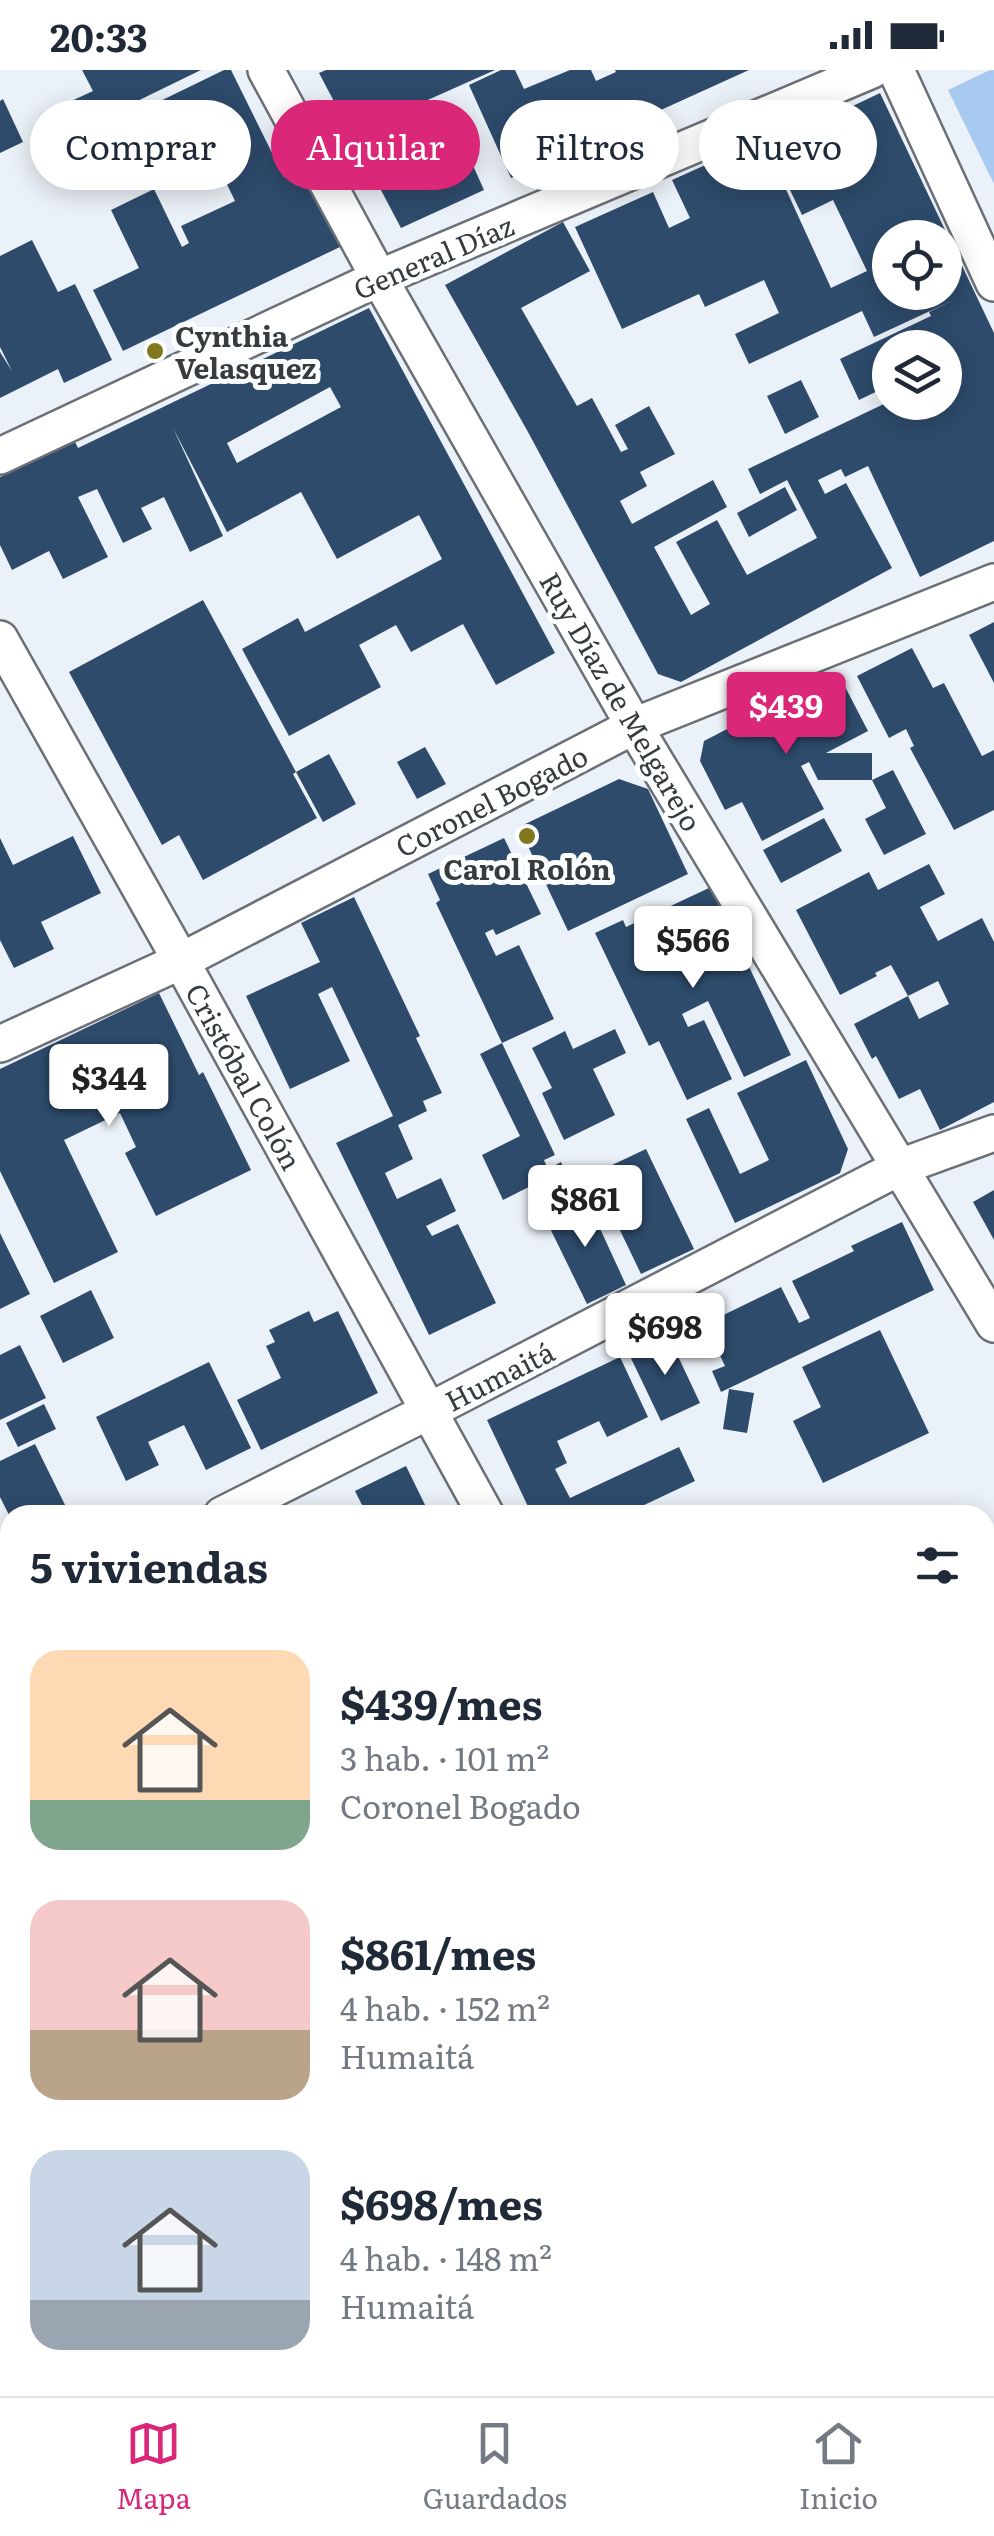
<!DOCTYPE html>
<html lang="es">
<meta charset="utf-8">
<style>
:root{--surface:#fff;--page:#f2f2f3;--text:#1f2937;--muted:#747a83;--line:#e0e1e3;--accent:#db2777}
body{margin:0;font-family:Literata,serif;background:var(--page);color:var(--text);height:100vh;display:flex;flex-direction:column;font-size:38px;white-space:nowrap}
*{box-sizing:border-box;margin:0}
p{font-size:32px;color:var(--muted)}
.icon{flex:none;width:55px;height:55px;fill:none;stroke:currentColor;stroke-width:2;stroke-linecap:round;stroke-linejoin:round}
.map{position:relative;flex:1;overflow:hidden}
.drawer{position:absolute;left:0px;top:1435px;width:995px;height:892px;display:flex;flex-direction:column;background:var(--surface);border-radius:30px 30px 0 0;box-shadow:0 5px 25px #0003}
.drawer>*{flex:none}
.banner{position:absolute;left:30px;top:30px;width:935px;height:90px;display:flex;gap:20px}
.fabs{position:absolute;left:872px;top:150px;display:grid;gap:20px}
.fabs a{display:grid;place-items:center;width:90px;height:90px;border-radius:50%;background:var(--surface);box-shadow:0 5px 25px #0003;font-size:50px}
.price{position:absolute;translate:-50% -85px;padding:0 22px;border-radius:10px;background:#fff;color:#222;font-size:32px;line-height:65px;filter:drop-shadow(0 2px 5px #0008)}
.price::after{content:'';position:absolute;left:50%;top:60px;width:30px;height:22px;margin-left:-15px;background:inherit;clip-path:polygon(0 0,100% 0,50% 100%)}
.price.active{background:var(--accent);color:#fff}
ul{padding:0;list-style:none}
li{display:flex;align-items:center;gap:30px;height:250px;padding:0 30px}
li span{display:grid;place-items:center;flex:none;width:280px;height:200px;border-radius:30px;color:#555}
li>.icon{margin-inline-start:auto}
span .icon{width:120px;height:120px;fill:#fffc;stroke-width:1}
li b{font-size:42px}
h2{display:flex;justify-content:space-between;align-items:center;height:120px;padding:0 30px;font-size:42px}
.chip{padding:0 35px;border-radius:45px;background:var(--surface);box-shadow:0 5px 25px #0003;font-size:35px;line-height:90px}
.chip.active{background:var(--accent);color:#fff}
.status{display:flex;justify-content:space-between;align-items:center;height:70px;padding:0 50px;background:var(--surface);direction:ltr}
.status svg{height:28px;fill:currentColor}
.menu{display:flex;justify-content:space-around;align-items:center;height:140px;border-top:2px solid var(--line);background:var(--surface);font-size:28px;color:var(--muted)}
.menu a{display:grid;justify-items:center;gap:5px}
.menu .active{color:var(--accent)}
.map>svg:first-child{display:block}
.green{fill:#a8c9f0}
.building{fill:#2e4b6c;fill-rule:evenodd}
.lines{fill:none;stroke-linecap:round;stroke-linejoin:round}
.minor-casing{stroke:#6b7076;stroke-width:40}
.minor{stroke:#fff;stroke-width:35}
.poi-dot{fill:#82781d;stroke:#fcfeff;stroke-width:4}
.labels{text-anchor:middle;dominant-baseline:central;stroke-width:10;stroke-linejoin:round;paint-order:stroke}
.street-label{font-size:28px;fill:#383b3d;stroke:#fcfeff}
.poi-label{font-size:28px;font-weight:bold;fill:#383b3d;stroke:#fcfeff;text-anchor:start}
</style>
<div class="status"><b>20:33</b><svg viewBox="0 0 49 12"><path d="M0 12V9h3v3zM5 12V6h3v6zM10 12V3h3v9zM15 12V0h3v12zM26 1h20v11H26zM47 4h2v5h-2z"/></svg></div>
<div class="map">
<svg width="994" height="2326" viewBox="0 0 994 2326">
<rect width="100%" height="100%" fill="#ebf1f8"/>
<path class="green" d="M 990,0 L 994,0 L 994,114 L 948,20 Z"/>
<path class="building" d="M 82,0 L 201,0 L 80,59 L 67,33 L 93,21 Z
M 224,0 L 231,0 L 284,107 L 303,97 L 342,176 L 123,281 L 93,220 L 139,198 L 111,140 L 154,119 L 182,177 L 189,173 L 181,156 L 235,131 L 200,58 L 203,57 L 200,50 L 165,67 L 150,36 Z
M 326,0 L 495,0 L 403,41 L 415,66 L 452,49 L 484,120 L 401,158 L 319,3 Z
M 501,0 L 515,0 L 524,19 L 570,0 L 591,0 L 596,11 L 616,2 L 615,0 L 749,0 L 511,108 L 469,15 Z
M 880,23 L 994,263 L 994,471 L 920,507 L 868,396 L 845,407 L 841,399 L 818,410 L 825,424 L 846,413 L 892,498 L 681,612 L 658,604 L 528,362 L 445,215 L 563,152 L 590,201 L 521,238 L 577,336 L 592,328 L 621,382 L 628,379 L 615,355 L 649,336 L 675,384 L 640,402 L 647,416 L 620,431 L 632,454 L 713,410 L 727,437 L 654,477 L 691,545 L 710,534 L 676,472 L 717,450 L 747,505 L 817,468 L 787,410 L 760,424 L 748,399 L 888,332 L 945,332 L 945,305 L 957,300 L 950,287 L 945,289 L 945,278 L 890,278 L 890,315 L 859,330 L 840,289 L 931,246 L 929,242 L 956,229 L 874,267 L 862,241 L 749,294 L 735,264 L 779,243 L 764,210 L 705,237 L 699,224 L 622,259 L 575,157 L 653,122 L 669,158 L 690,148 L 672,110 L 763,69 L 831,218 L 867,201 L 833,130 L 802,145 L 769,76 ZM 890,168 L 945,168 L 945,222 L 890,222 Z
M 3,29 L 23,72 L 0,83 L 0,31 Z
M 32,170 L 58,222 L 75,214 L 112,290 L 64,313 L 58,299 L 0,328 L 0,282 L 12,301 L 0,277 L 0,186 Z
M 369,238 L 555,583 L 496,615 L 463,554 L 411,582 L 396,555 L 359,575 L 381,617 L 289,666 L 242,579 L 298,548 L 305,562 L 442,489 L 419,445 L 337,489 L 301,422 L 227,462 L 173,358 L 223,466 L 190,482 L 164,427 L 141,438 L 152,459 L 123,473 L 97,419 L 78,427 L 108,487 L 63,509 L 49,481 L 12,500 L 0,475 L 0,407 L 74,370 L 78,378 ZM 330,317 L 341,337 L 237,393 L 227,373 Z
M 801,310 L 819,347 L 785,364 L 767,326 Z
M 785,417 L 797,440 L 749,467 L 737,443 Z
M 203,530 L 296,702 L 293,704 L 317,748 L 203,810 L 179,765 L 162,775 L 69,602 Z
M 994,552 L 994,613 L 969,565 Z
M 912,578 L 933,618 L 944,613 L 982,686 L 994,680 L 994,740 L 954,760 L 910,678 L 914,676 L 906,659 L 889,668 L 857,606 Z
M 841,609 L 868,661 L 826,683 L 872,683 L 872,710 L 818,710 L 809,692 L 801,696 L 824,739 L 762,771 L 742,732 L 725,740 L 700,691 L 704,671 L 798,622 L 801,629 Z
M 425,677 L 446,714 L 417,729 L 397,692 Z
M 329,684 L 356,734 L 323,752 L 296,702 Z
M 893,700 L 926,764 L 884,785 L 865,749 L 886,738 L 872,710 Z
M 619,709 L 648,719 L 688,804 L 568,861 L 519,757 Z
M 824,748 L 842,781 L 781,813 L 763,780 Z
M 73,766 L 101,823 L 41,852 L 54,879 L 14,898 L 0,870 L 0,768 L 13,795 Z
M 504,768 L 541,844 L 496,865 L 493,859 L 485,863 L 496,886 L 519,875 L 554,949 L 502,973 L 436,833 L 440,830 L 428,804 Z
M 929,794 L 945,824 L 920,837 L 938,871 L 982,848 L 994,872 L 994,1032 L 940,1060 L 920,1019 L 899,1029 L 876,986 L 872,989 L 854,954 L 908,926 L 891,895 L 875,903 L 877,906 L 840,925 L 796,840 L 869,802 L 878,820 ZM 938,911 L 949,934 L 919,949 L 908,926 Z
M 711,817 L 791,985 L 744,1007 L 708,931 L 682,944 L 688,957 L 704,950 L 732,1009 L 687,1030 L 659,971 L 649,976 L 595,863 L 623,850 L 626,857 Z
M 354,827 L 420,966 L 416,968 L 442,1023 L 423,1031 L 427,1041 L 398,1055 L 413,1089 L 385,1103 L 397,1129 L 441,1108 L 456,1141 L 426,1156 L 432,1166 L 458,1154 L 496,1233 L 429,1265 L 336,1073 L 393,1046 L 332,917 L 318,924 L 350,991 L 290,1019 L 246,926 L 320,892 L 301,853 Z
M 159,923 L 199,1005 L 203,1002 L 251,1100 L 156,1146 L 125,1083 L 136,1077 L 120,1043 L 64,1070 L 118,1182 L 54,1213 L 0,1101 L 0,999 Z
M 615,959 L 626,983 L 593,999 L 615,1045 L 564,1070 L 542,1023 L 552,1018 L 532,978 L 565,961 L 573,979 Z
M 502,973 L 555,1085 L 544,1090 L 548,1099 L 561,1092 L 564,1099 L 503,1130 L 482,1085 L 520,1066 L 480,984 Z
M 806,990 L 848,1079 L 840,1103 L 735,1153 L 686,1049 L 709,1038 L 740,1104 L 769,1090 L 737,1023 Z
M 646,1079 L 694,1179 L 641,1204 L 593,1104 Z
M 994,1120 L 994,1170 L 973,1132 Z
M 585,1126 L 626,1215 L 587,1234 L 544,1146 Z
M 902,1152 L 934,1220 L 721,1322 L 712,1301 L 725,1296 L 705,1254 L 781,1217 L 799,1253 L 810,1248 L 792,1211 L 854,1181 L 851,1176 Z
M 0,1163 L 30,1224 L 0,1239 Z
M 91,1220 L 114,1268 L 63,1293 L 40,1246 Z
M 309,1241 L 314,1252 L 338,1241 L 378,1323 L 261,1380 L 237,1330 L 281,1308 L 266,1276 L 275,1272 L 269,1260 Z
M 880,1260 L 929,1363 L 823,1413 L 793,1351 L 821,1337 L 802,1297 Z
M 668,1265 L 700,1333 L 661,1351 L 629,1284 Z
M 20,1275 L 46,1328 L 0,1350 L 0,1285 Z
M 620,1287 L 648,1347 L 607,1367 L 599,1351 L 557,1371 L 567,1393 L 555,1399 L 570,1428 L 679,1377 L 695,1411 L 623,1445 L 532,1445 L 487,1350 Z
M 209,1292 L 251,1378 L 206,1400 L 184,1355 L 148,1372 L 159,1395 L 126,1411 L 96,1347 Z
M 729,1319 L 754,1323 L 747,1363 L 723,1359 Z
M 44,1334 L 56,1359 L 18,1377 L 6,1353 Z
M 35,1374 L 70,1445 L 9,1445 L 0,1427 L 0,1391 Z
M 406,1396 L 430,1445 L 367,1445 L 355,1421 Z
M 994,1478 L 994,1605 L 985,1609 L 985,1482 Z
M 10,1605 L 10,1643 L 0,1623 L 0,1610 Z
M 994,1765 L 994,1974 L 991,1976 L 994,1982 L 994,2004 L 989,2006 L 994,2016 L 994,2153 L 985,2158 L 985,1770 Z
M 10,1942 L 10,2040 L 5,2031 L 0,2034 L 0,1947 Z
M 10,2055 L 10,2104 L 0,2109 L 10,2128 L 10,2136 L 0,2141 L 0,2060 Z
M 10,2232 L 10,2318 L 37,2318 L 41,2326 L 0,2326 L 0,2237 Z
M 98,2318 L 189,2318 L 193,2326 L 102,2326 Z
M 504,2318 L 549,2318 L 532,2326 L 508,2326 Z"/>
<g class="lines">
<defs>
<path id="minor" d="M 266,0 L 379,208 L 634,656 L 994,1254
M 896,0 L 994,213
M 0,386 L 379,208 L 872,0
M 0,569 L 181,891 L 486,1445
M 0,974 L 181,891 L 634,656 L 994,512
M 222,1445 L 429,1341 L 900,1097 L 994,1063
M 0,1556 L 10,1551
M 985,1675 L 994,1671
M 0,1733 L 10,1753
M 0,2182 L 10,2177
M 985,2218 L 994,2213
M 285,2318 L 289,2326
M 964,2318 L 968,2326
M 766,2326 L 784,2318"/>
</defs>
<use href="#minor" class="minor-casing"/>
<use href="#minor" class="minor"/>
</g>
<g class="poi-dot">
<circle cx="155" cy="281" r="10"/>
<circle cx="527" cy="766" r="10"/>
</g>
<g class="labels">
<g class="street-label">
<text transform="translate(433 186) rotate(-23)">General Díaz</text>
<text transform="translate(622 631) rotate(60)">Ruy Díaz de Melgarejo</text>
<text transform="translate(491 730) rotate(-27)">Coronel Bogado</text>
<text transform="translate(245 1006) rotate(61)">Cristóbal Colón</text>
<text transform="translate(499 1305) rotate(-27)">Humaitá</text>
</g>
<g class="poi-label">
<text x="175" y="265">Cynthia<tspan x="175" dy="32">Velasquez</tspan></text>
<text x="527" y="798" text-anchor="middle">Carol Rolón</text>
</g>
</g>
</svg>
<div class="fabs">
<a><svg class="icon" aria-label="locate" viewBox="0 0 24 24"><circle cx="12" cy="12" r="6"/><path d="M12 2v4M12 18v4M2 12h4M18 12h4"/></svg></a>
<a><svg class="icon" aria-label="layers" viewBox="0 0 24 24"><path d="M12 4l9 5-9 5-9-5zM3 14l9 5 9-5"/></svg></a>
</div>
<b class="price active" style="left:786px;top:687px">$439</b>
<b class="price" style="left:693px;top:921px">$566</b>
<b class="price" style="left:109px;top:1059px">$344</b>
<b class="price" style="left:585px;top:1180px">$861</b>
<b class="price" style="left:665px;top:1308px">$698</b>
<div class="banner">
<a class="chip">Comprar</a>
<a class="chip active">Alquilar</a>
<a class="chip">Filtros</a>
<a class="chip">Nuevo</a>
</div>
<section class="drawer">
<h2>5 viviendas<svg class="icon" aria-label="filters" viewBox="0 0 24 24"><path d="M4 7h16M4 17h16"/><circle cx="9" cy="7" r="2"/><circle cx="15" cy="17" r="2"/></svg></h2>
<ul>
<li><span style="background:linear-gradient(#ffd9b3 75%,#7fa58c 0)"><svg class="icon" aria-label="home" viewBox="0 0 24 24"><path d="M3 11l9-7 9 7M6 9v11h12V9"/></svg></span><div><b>$439/mes</b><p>3 hab. · 101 m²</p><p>Coronel Bogado</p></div></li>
<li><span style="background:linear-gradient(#f6c9c9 65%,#b9a48a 0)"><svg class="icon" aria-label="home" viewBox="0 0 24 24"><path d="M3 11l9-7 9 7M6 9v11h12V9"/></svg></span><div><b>$861/mes</b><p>4 hab. · 152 m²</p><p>Humaitá</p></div></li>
<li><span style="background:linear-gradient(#c9d6e8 75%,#9aa5b1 0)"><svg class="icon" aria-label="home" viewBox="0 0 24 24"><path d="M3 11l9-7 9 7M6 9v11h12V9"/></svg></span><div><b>$698/mes</b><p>4 hab. · 148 m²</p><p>Humaitá</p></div></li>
</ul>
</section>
</div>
<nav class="menu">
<a class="active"><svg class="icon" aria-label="map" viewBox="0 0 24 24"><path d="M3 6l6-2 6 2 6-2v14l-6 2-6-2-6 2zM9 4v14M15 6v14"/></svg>Mapa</a>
<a><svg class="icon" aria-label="saved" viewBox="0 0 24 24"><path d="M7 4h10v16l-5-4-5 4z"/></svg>Guardados</a>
<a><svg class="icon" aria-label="home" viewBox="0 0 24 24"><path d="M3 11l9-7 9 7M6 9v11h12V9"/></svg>Inicio</a>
</nav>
